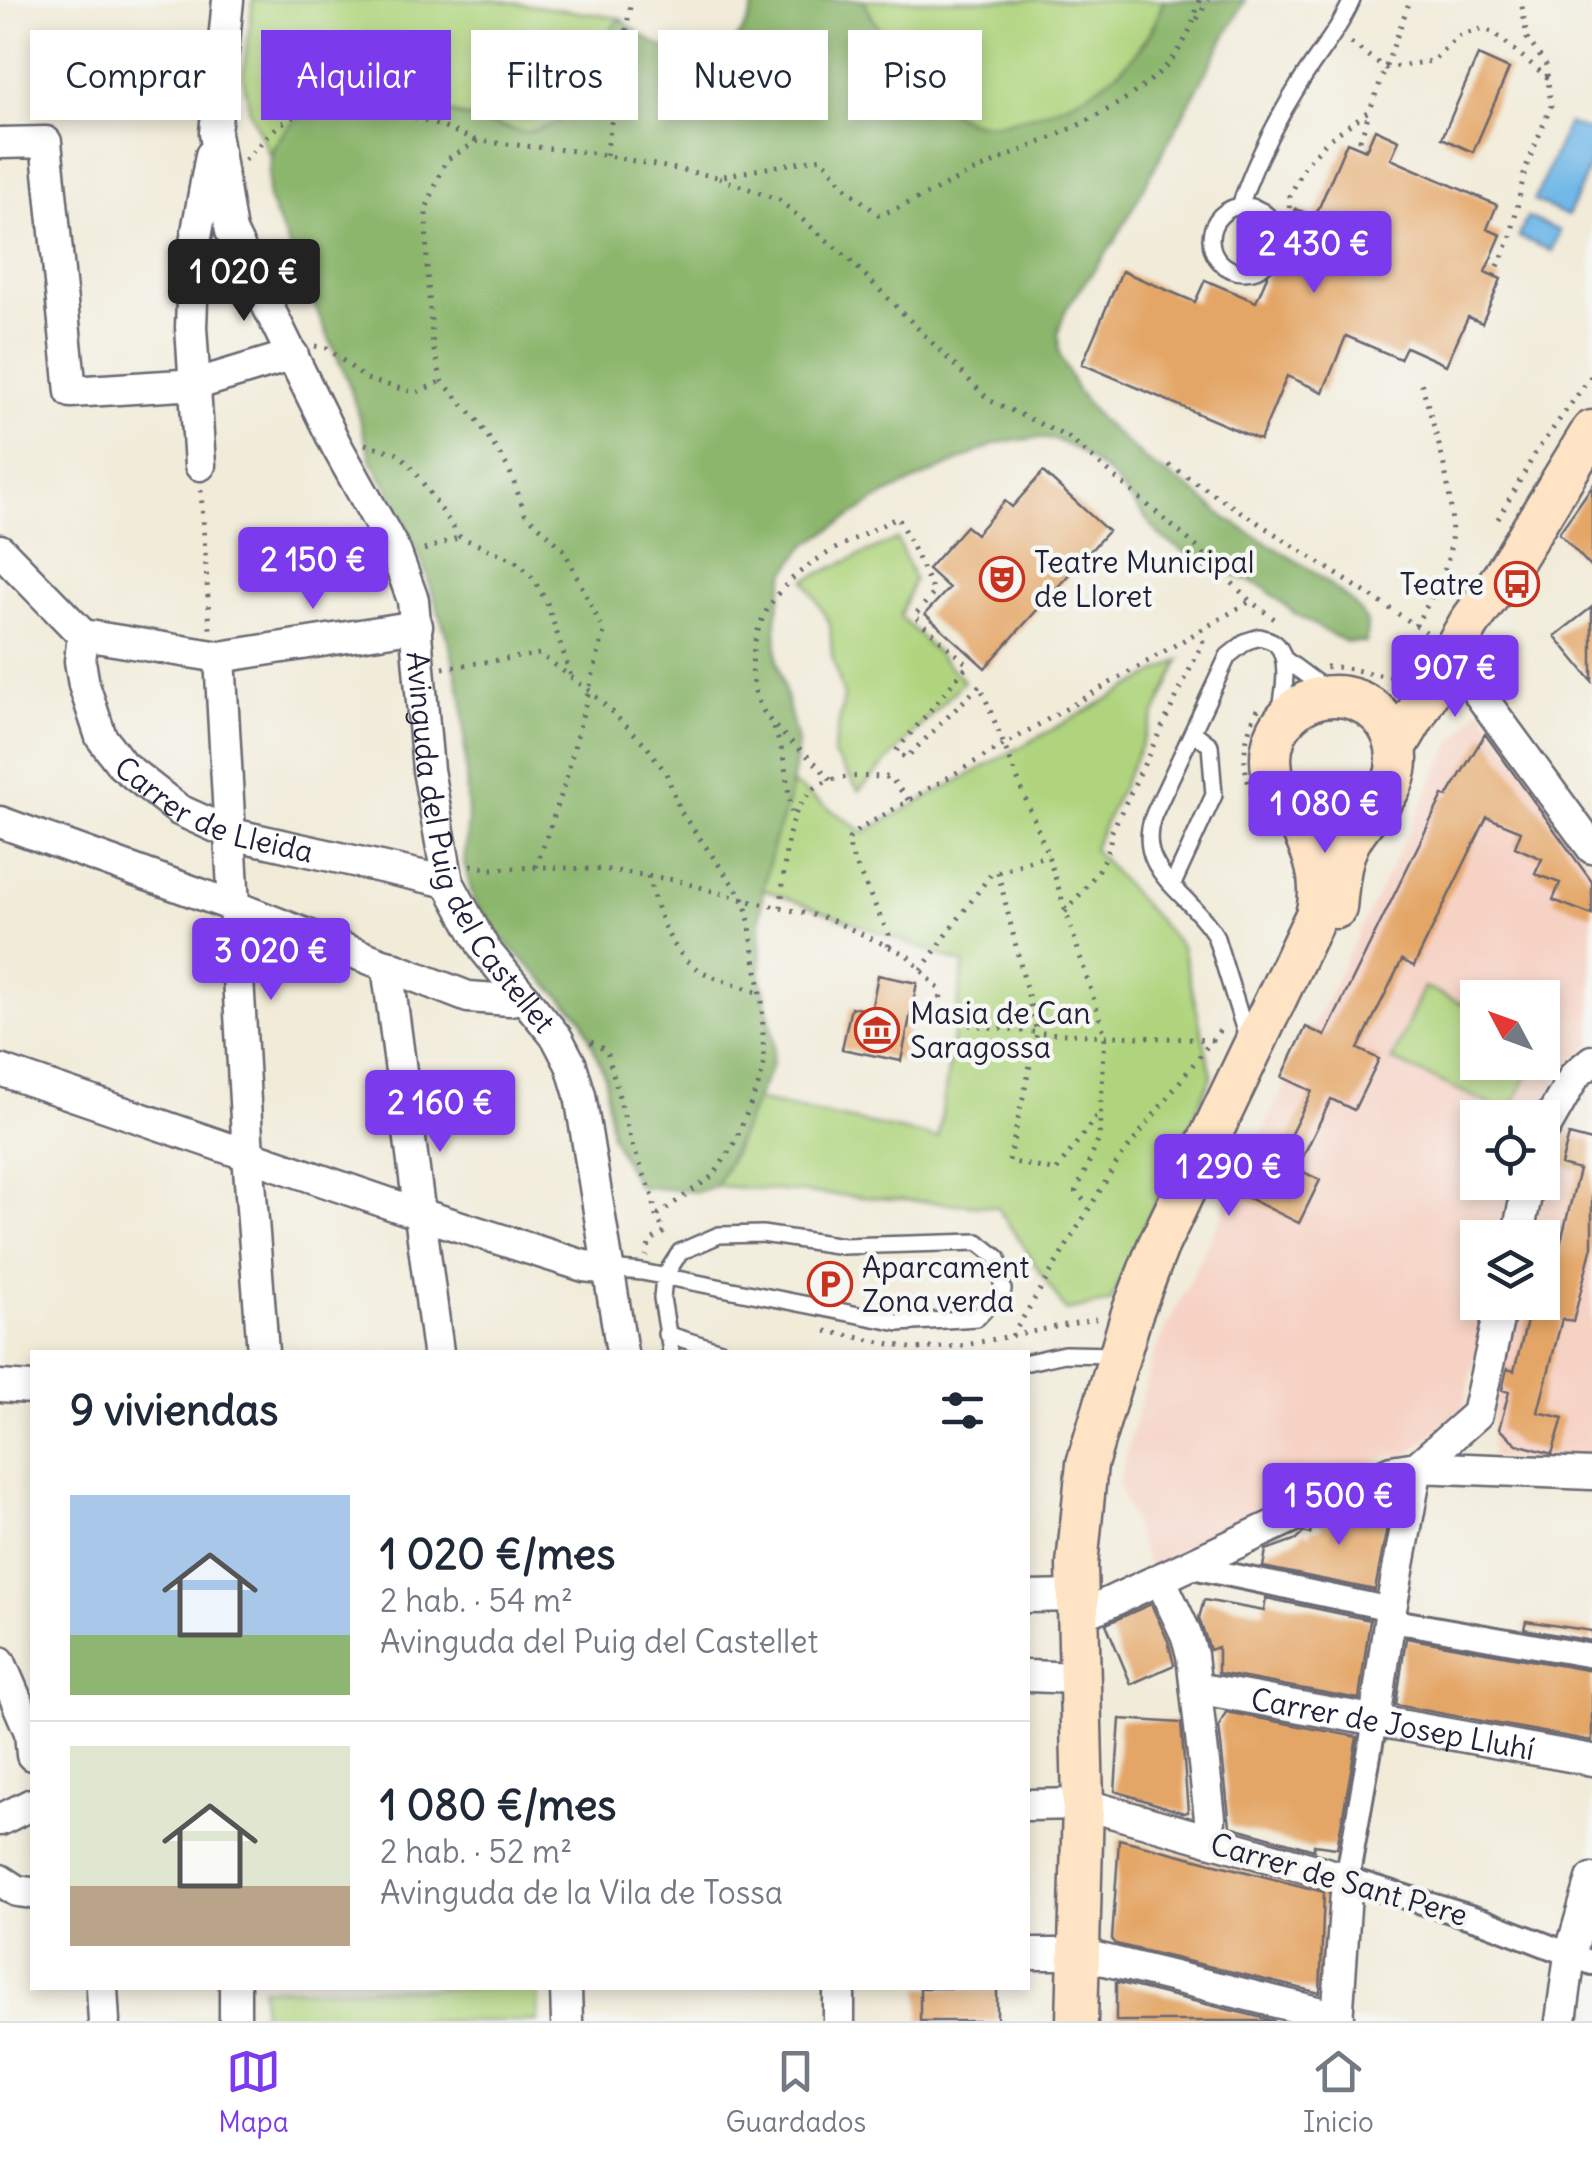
<!DOCTYPE html>
<html lang="es">
<meta charset="utf-8">
<style>
:root{--surface:#fff;--page:#f6f6f7;--text:#1f2937;--muted:#747a83;--line:#e0e1e3;--accent:#7c3aed}
body{margin:0;font-family:Delius,sans-serif;background:var(--page);color:var(--text);height:100vh;display:flex;flex-direction:column;font-size:38px;white-space:nowrap}
*{box-sizing:border-box;margin:0}
p{font-size:32px;color:var(--muted)}
.icon{flex:none;width:55px;height:55px;fill:none;stroke:currentColor;stroke-width:2;stroke-linecap:round;stroke-linejoin:round}
.map{position:relative;flex:1;overflow:hidden}
.side{position:absolute;left:30px;top:1350px;width:1000px;height:640px;display:flex;flex-direction:column;background:var(--surface);border-radius:0px;box-shadow:0 5px 15px #0003}
.side>*{flex:none}
.guide{position:absolute;left:30px;top:30px;width:1000px;height:90px;display:flex;gap:20px}
.needle{width:65px;rotate:311deg}
.fabs{position:absolute;left:1460px;top:980px;display:grid;gap:20px}
.fabs a{display:grid;place-items:center;width:100px;height:100px;border-radius:0px;background:var(--surface);box-shadow:0 5px 15px #0003;font-size:50px}
.price{position:absolute;translate:-50% -85px;padding:0 22px;border-radius:10px;background:var(--accent);color:#fff;font-size:32px;line-height:65px;filter:drop-shadow(0 2px 5px #0008)}
.price::after{content:'';position:absolute;left:50%;top:60px;width:30px;height:22px;margin-left:-15px;background:inherit;clip-path:polygon(0 0,100% 0,50% 100%)}
.price.current{background:#222;color:#fff}
ul{padding:0;list-style:none}
li{display:flex;align-items:center;gap:30px;height:250px;padding:0 40px}
li+li{border-top:2px solid var(--line)}
li span{display:grid;place-items:center;flex:none;width:280px;height:200px;border-radius:0px;color:#555}
li>.icon{margin-inline-start:auto}
span .icon{width:120px;height:120px;fill:#fffc;stroke-width:1}
li b{font-size:42px}
h2{display:flex;justify-content:space-between;align-items:center;height:120px;padding:0 40px;font-size:42px}
.chip{padding:0 35px;border-radius:0px;background:var(--surface);box-shadow:0 5px 15px #0003;font-size:35px;line-height:90px}
.chip.current{background:var(--accent);color:#fff}
.tabs{display:flex;justify-content:space-around;align-items:center;height:140px;border-top:2px solid var(--line);background:var(--surface);font-size:28px;color:var(--muted)}
.tabs a{display:grid;justify-items:center;gap:5px}
.tabs .current{color:var(--accent)}
.map>svg:first-child{display:block}
.built{fill:#f6d2c4;fill-rule:evenodd}
.green{fill:#afd47d;stroke:#687b5c;stroke-width:2.5}
.forest{fill:#8bb66c;stroke:#566c54;stroke-width:2.5}
.water{fill:#71b8e8;stroke:#4a6d92;stroke-width:2.5}
.building{fill:#e4a666}
.lines{fill:none;stroke-linecap:round;stroke-linejoin:round}
.service-casing{stroke:#6a6872;stroke-width:20}
.pedestrian-casing{stroke:#6a6872;stroke-width:28}
.minor-casing{stroke:#6a6872;stroke-width:35}
.secondary-casing{stroke:#6a6872;stroke-width:45}
.path{stroke:#6a6872;stroke-width:5;stroke-dasharray:2.5 8;stroke-linecap:butt}
.service{stroke:#fff;stroke-width:15}
.pedestrian{stroke:#fff;stroke-width:22}
.minor{stroke:#fff;stroke-width:30}
.secondary{stroke:#fee4c5;stroke-width:40}
.labels{text-anchor:middle;dominant-baseline:central;stroke-width:9;stroke-linejoin:round;paint-order:stroke}
.poi-label{font-size:30px;fill:#22223b;stroke:#f6f6f2;text-anchor:start}
.street-label{font-size:30px;fill:#22223b;stroke:#f6f6f2}
</style>
<div class="map">
<svg width="1592" height="2021" viewBox="0 0 1592 2021">
<rect width="100%" height="100%" fill="#f6f6f2"/>
<filter id="ink" filterUnits="userSpaceOnUse"><feTurbulence type="fractalNoise" baseFrequency=".01" numOctaves="2"/><feDisplacementMap in="SourceGraphic" scale="20" xChannelSelector="R" yChannelSelector="G"/><feConvolveMatrix kernelMatrix="1 2 1 2 8 2 1 2 1" color-interpolation-filters="sRGB"/></filter>
<filter id="wash" filterUnits="userSpaceOnUse"><feTurbulence type="fractalNoise" baseFrequency=".0048" numOctaves="4" result="noise"/><feDisplacementMap in="SourceGraphic" scale="40" xChannelSelector="R" yChannelSelector="G"/><feGaussianBlur stdDeviation="2.25" result="paint"/><feColorMatrix in="noise" values="0 0 0 0 0 0 0 0 0 0 0 0 0 0 0 0 0 1.4 0 .05"/><feComposite in="paint" operator="in"/></filter>
<g filter="url(#wash)">
<rect width="100%" height="100%" fill="#f1ebd8"/>
<path class="built" d="M 1480,708 L 1592,868 L 1592,1043 L 1566,1068 L 1538,1117 L 1478,1118 L 1478,1182 L 1516,1183 L 1503,1237 L 1478,1238 L 1478,1302 L 1488,1303 L 1463,1409 L 1408,1455 L 1388,1456 L 1150,1571 L 1118,1484 L 1154,1354 L 1450,746 ZM 1478,998 L 1542,998 L 1542,1062 L 1478,1062 Z
M 1560,1127 L 1592,1135 L 1592,1461 L 1491,1458 L 1492,1418 L 1517,1303 L 1542,1302 L 1542,1238 L 1532,1237 L 1552,1144 Z"/>
<path class="green" d="M 253,0 L 496,0 L 620,18 C 594,45 607,81 584,106 C 570,122 543,127 524,133 C 482,121 363,85 325,101 C 301,112 282,132 269,154 L 250,111 L 243,77 Z
M 863,0 L 1163,0 L 1163,2 C 1141,69 1087,103 1021,118 C 1005,122 984,127 968,121 C 927,104 883,39 863,0 Z
M 897,539 L 914,579 L 900,616 L 964,681 L 859,791 L 833,754 L 844,697 L 832,655 L 830,624 L 805,580 Z
M 1180,660 L 1093,849 L 1182,947 L 1212,1075 L 1110,1302 L 1066,1311 L 997,1207 L 716,1186 L 733,1154 L 755,1100 L 938,1138 L 964,964 L 763,889 L 774,840 L 793,784 L 864,832 Z
M 1424,987 L 1477,1010 L 1478,1062 L 1532,1063 L 1510,1113 L 1392,1060 Z
M 262,1988 L 539,1988 L 538,2021 L 263,2021 Z"/>
<path class="forest" d="M 755,0 L 863,0 C 882,38 928,105 969,121 C 985,127 1006,122 1022,118 C 1084,103 1147,66 1163,0 L 1245,0 L 1115,241 L 1066,309 L 1058,332 L 1059,353 L 1076,389 L 1101,421 L 1153,466 L 1192,490 L 1227,519 L 1313,571 L 1354,604 L 1367,622 L 1366,642 L 1347,642 L 1328,633 L 1294,613 L 1262,586 L 1202,563 L 1162,538 L 1111,476 L 1076,449 L 1056,440 L 1037,438 L 998,443 L 886,494 L 805,546 L 785,573 L 776,620 L 777,660 L 798,745 L 788,803 L 774,840 L 763,889 L 760,920 L 761,976 L 774,1041 L 772,1065 L 716,1186 L 697,1192 L 637,1186 L 611,1135 L 605,1077 L 582,1018 L 497,934 L 474,902 L 464,863 L 468,819 L 463,705 L 450,646 L 424,567 L 397,505 L 372,461 L 349,384 L 268,199 C 267,164 270,140 299,118 C 359,73 425,110 490,124 C 501,127 516,133 527,132 C 539,131 553,124 563,119 C 610,97 589,51 620,18 C 667,62 737,80 755,0 Z"/>
<path class="water" d="M 1568,123 L 1592,133 L 1592,161 L 1568,216 L 1534,201 Z
M 1527,217 L 1560,231 L 1552,251 L 1519,237 Z"/>
<g id="blocks">
<path class="building" d="M 1478,55 L 1509,69 L 1473,152 L 1442,138 Z
M 1375,129 L 1399,140 L 1391,159 L 1497,205 L 1487,229 L 1501,235 L 1485,272 L 1501,279 L 1482,323 L 1468,317 L 1446,365 L 1406,347 L 1400,359 L 1346,336 L 1323,392 L 1287,376 L 1260,440 L 1082,364 L 1122,271 L 1195,302 L 1205,280 L 1256,302 L 1296,209 L 1315,217 L 1347,142 L 1366,150 Z
M 1043,472 L 1108,531 L 985,668 L 925,614 L 949,588 L 928,569 L 966,526 L 976,534 L 1005,501 L 1012,507 Z
M 1592,486 L 1592,568 L 1559,533 Z
M 1592,607 L 1592,681 L 1555,636 Z
M 1485,734 L 1592,882 L 1592,915 L 1553,900 L 1560,883 L 1535,874 L 1542,859 L 1515,847 L 1521,831 L 1487,817 L 1414,966 L 1402,960 L 1358,1049 L 1379,1059 L 1354,1110 L 1331,1099 L 1297,1169 L 1320,1180 L 1299,1223 L 1232,1190 L 1252,1150 L 1277,1162 L 1312,1091 L 1282,1077 L 1306,1027 L 1325,1036 L 1443,795 L 1447,797 Z
M 878,975 L 917,983 L 901,1061 L 842,1049 L 851,1007 L 871,1011 Z
M 1569,1135 L 1592,1141 L 1592,1246 L 1573,1322 L 1562,1319 L 1538,1412 L 1563,1418 L 1552,1454 L 1517,1444 L 1499,1429 L 1509,1392 L 1502,1390 L 1507,1369 L 1514,1371 L 1532,1302 L 1542,1302 L 1542,1290 L 1548,1292 L 1579,1170 L 1561,1165 Z
M 1375,1499 L 1392,1502 L 1375,1590 L 1263,1567 L 1266,1550 L 1297,1539 L 1304,1532 L 1310,1534 L 1311,1529 L 1319,1529 L 1325,1522 L 1335,1524 L 1336,1517 L 1346,1516 L 1346,1513 L 1357,1511 L 1357,1507 Z
M 1266,1598 L 1370,1620 L 1359,1699 L 1218,1673 L 1218,1647 L 1210,1650 L 1199,1618 L 1204,1600 L 1264,1611 Z
M 1151,1604 L 1168,1641 L 1174,1665 L 1131,1684 L 1106,1624 Z
M 1526,1621 L 1592,1631 L 1592,1641 L 1524,1629 Z
M 1406,1638 L 1592,1671 L 1592,1741 L 1396,1705 Z
M 1226,1712 L 1357,1737 L 1337,1848 L 1314,1845 L 1314,1850 L 1230,1826 L 1219,1726 Z
M 1120,1719 L 1181,1723 L 1188,1812 L 1184,1813 L 1115,1791 Z
M 1119,1839 L 1324,1892 L 1320,1993 L 1116,1944 L 1112,1939 Z
M 1116,1982 L 1275,2021 L 1116,2021 Z
M 920,1988 L 997,1988 L 997,2021 L 920,2021 Z"/>
</g>
</g>
<g filter="url(#ink)">
<use href="#blocks" fill-opacity="0" stroke="#6a6872" stroke-width="2.5"/>
<g class="lines">
<defs>
<path id="service" d="M 1240,206 C 1254,164 1275,123 1298,86 C 1316,56 1338,32 1352,0
M1211 239a33 33 0 1 1 66 0a33 33 0 1 1-66 0Z
M 1283,658 L 1333,695
M 1173,884 L 1214,795 L 1210,745 L 1193,732
M 1248,1041 L 1215,935 C 1189,891 1132,871 1154,814 L 1228,656 L 1247,641 L 1260,637 C 1266,639 1272,640 1276,644 C 1293,660 1281,708 1277,728
M 609,1269 L 642,1272 L 899,1323 L 977,1318 L 1003,1290 L 998,1258 L 978,1242 L 843,1246 L 762,1234 L 719,1235 L 680,1252 L 664,1277 L 662,1298 L 671,1352
M 666,1334 L 724,1352
M 1028,1362 L 1064,1354 L 1118,1355"/>
<path id="pedestrian" d="M 1188,1566 L 1391,1609
M 1389,1620 L 1592,1656
M 1375,1721 L 1347,1879 L 1483,1921 L 1592,1963"/>
<g id="minor">
<path id="s1" d="M 228,0 L 215,133 L 231,231 L 336,445 L 395,551 L 413,600 L 428,770 L 448,882 L 485,950 L 557,1038 L 571,1065 L 580,1095 L 622,1352"/>
<path d="M 0,143 L 46,142 L 71,392 L 197,384 L 293,355"/>
<path d="M 200,465 L 191,327 L 194,248 L 211,155"/>
<path d="M 0,550 L 83,635 L 220,657 L 417,626"/>
<path id="s2" d="M 83,635 L 80,661 L 84,685 L 101,737 L 122,765 L 179,810 L 232,834 L 448,882"/>
<path d="M 220,657 L 248,1155 L 263,1352"/>
<path d="M 1452,657 L 1592,848"/>
<path d="M 0,822 L 236,907 L 468,997 L 510,1000 L 524,997"/>
<path d="M 387,965 L 438,1352"/>
<path d="M 0,1070 L 417,1213 L 584,1266 L 609,1269"/>
<path d="M 1542,1133 L 1575,1075 L 1592,1061"/>
<path d="M 1517,1238 L 1529,1182"/>
<path d="M 0,1386 L 32,1388"/>
<path d="M 1160,1579 L 1186,1634 L 1192,1655 L 1210,1818 L 1208,1840"/>
<path d="M 1028,1597 L 1077,1596"/>
<path d="M 1078,1617 L 1391,1471 L 1417,1467 L 1477,1414 L 1502,1302"/>
<path d="M 0,1662 L 30,1732 L 32,1755"/>
<path d="M 1028,1676 L 1077,1678"/>
<path id="s3" d="M 1196,1688 L 1592,1760"/>
<path d="M 1375,1721 L 1391,1609 L 1417,1467 L 1592,1474"/>
<path d="M 1028,1805 L 1083,1804 L 1347,1879 L 1337,2021"/>
<path d="M 0,1820 L 32,1804"/>
<path d="M 0,1880 L 17,1891 L 32,1893"/>
<path d="M 1028,1954 L 1080,1954 L 1338,2017"/>
<path d="M 102,1988 L 104,2021"/>
<path d="M 235,1988 L 235,2021"/>
<path d="M 566,1988 L 567,2021"/>
<path d="M 839,2021 L 839,1988"/>
<path d="M 1561,2021 L 1570,1955 L 1592,1879"/>
</g>
<path id="secondary" d="M1271 759a63 63 0 1 1 126 0a63 63 0 1 1-126 0Z
M 1397,746 L 1470,622 L 1504,575 L 1592,431
M 1336,908 C 1340,864 1341,843 1373,810
M 1077,2021 L 1083,1804 L 1077,1565 L 1087,1464 L 1132,1313 L 1158,1246 L 1316,915 C 1327,874 1307,839 1289,804"/>
</defs>
<use href="#service" class="service-casing"/>
<use href="#pedestrian" class="pedestrian-casing"/>
<use href="#minor" class="minor-casing"/>
<use href="#secondary" class="secondary-casing"/>
<path class="path" d="M 1197,19 L 1208,0
M 1351,43 L 1385,68 L 1432,61 L 1459,36 L 1481,29 L 1493,32 L 1548,78
M 1367,148 L 1360,140 L 1369,113
M 606,155 L 631,0
M 245,160 C 258,147 274,126 291,118 C 354,90 418,117 478,141
M 719,178 L 779,200 L 848,258 L 989,400 L 1068,437 L 1198,548 L 1250,601 L 1276,620
M 1288,229 L 1290,196 L 1305,165 L 1328,140 L 1370,110 L 1410,0
M 1494,276 L 1511,236 L 1525,170 L 1551,106 L 1546,65 L 1527,38 L 1521,0
M 315,346 L 327,348 L 366,379 L 416,393 L 442,381
M 365,444 L 397,453 L 409,463 L 460,537 L 516,561 L 533,578 L 547,603 L 571,676
M 1169,465 L 1426,632
M 201,490 L 210,629
M 1498,519 L 1536,452 L 1592,375
M 424,550 L 460,537
M 1415,626 C 1429,602 1446,576 1450,549 C 1458,498 1435,431 1421,382
M 1326,667 C 1353,665 1377,680 1404,675
M 443,668 L 540,654 L 590,691 L 645,744 L 666,773 L 681,812 L 744,900 L 749,921 L 762,1002 L 764,1064 L 758,1086 L 735,1142 L 714,1175 L 656,1216
M 774,728 L 783,754 L 792,815
M 830,780 C 810,752 777,737 761,707 C 751,687 751,667 754,646 C 768,572 838,548 898,517 L 934,593 L 914,616 L 968,665 L 896,751 L 906,758 L 980,685 L 1048,855 L 1105,1035 L 1099,1139 L 1076,1192 L 1089,1206
M 1256,802 C 1239,768 1242,736 1261,704
M 471,865 L 491,869 L 544,867 L 610,870 L 675,880 L 744,900 L 827,918 L 907,955 L 940,990 L 943,1022 L 1042,1033 L 1212,1040
M 536,867 L 563,790 L 604,632 L 564,550 L 525,513 L 509,469 L 478,421 L 442,381 L 433,347 L 427,273 L 426,209 L 446,160 L 478,141 L 593,153 L 717,177 L 822,158 L 847,189 L 879,215 C 914,203 944,185 977,170 C 1040,141 1115,117 1165,67 C 1183,49 1194,24 1199,0
M 998,872 L 1048,855
M 648,876 C 656,908 669,954 701,971 C 719,981 741,985 761,994
M 781,907 C 786,865 781,792 835,779 C 852,775 872,777 890,777 L 909,801
M 1065,912 C 1083,891 1110,862 1111,833 L 1203,642 L 1198,633
M 888,946 L 889,935 L 850,852 L 849,839 L 858,830 L 1249,602
M 921,970 L 991,874 L 998,872 L 1037,1033 L 1009,1161 L 1056,1171 L 1095,1118 L 1100,1117
M 591,1042 L 607,1051 L 631,1142 L 653,1197 L 656,1216 L 665,1232 L 650,1241 L 646,1256
M 826,1331 L 915,1349 L 960,1346 L 1096,1319
M 1012,1336 L 1118,1161 L 1223,1026"/>
<use href="#service" class="service"/>
<use href="#pedestrian" class="pedestrian"/>
<use href="#minor" class="minor"/>
<use href="#secondary" class="secondary"/>
</g>
</g>
<defs>
<symbol id="theatre-ring" viewBox="-11 -11 22 22"><circle r="9.5" fill="#f6f6f2" stroke="#c8321e" stroke-width="1.5"/><path d="M-5-5.5Q0-4 5-5.5V0Q5 5 0 6Q-5 5-5 0ZM-3.3-2.5H-1v1.5H-3.3ZM1-2.5H3.3v1.5H1ZM-2.8 1Q0 5.5 2.8 1Z" fill="#c8321e"/></symbol>
<symbol id="bus-ring" viewBox="-11 -11 22 22"><circle r="9.5" fill="#f6f6f2" stroke="#c8321e" stroke-width="1.5"/><path d="M-5-6H5V4H4V6H2V4H-2V6H-4V4H-5ZM-3.5-4V0h7V-4ZM-3.5 1.2v1.5H-2V1.2ZM2 1.2v1.5H3.5V1.2Z" fill="#c8321e"/></symbol>
<symbol id="museum-ring" viewBox="-11 -11 22 22"><circle r="9.5" fill="#f6f6f2" stroke="#c8321e" stroke-width="1.5"/><path d="M0-6L6-3V-2H-6V-3ZM-5-1h2V3h-2ZM-1-1h2V3h-2ZM3-1h2V3H3ZM-6 4H6V6H-6Z" fill="#c8321e"/></symbol>
<symbol id="parking-ring" viewBox="-11 -11 22 22"><circle r="9.5" fill="#f6f6f2" stroke="#c8321e" stroke-width="1.5"/><path d="M-3.5-5.5H1a3.5 3.5 0 0 1 0 7H-1V5.5H-3.5ZM-1-3.4V-.6H.8a1.4 1.4 0 0 0 0-2.8Z" fill="#c8321e"/></symbol>
</defs>
<g fill-rule="evenodd">
<use href="#theatre-ring" x="977" y="554" width="50" height="50"/>
<use href="#bus-ring" x="1492" y="559" width="50" height="50"/>
<use href="#museum-ring" x="852" y="1005" width="50" height="50"/>
<use href="#parking-ring" x="805" y="1259" width="50" height="50"/>
</g>
<g class="labels">
<g class="poi-label">
<text x="1034" y="562">Teatre Municipal<tspan x="1034" dy="34">de Lloret</tspan></text>
<text x="1484" y="584" text-anchor="end">Teatre</text>
<text x="910" y="1013">Masia de Can<tspan x="910" dy="34">Saragossa</tspan></text>
<text x="862" y="1267">Aparcament<tspan x="862" dy="34">Zona verda</tspan></text>
</g>
<g class="street-label">
<text stroke="none"><textPath href="#s2" startOffset="245">Carrer de Lleida</textPath></text>
<text stroke="none"><textPath href="#s1" startOffset="902">Avinguda del Puig del Castellet</textPath></text>
<text stroke="none"><textPath href="#s3" startOffset="200">Carrer de Josep Lluhí</textPath></text>
<text transform="translate(1339 1879) rotate(16)">Carrer de Sant Pere</text>
</g>
</g>
</svg>
<div class="fabs">
<a><svg class="needle" viewBox="-14 -14 28 28"><path d="M0-13l5 13h-10z" fill="#e53935"/><path d="M0 13l5-13h-10z" fill="#747a83"/></svg></a>
<a><svg class="icon" aria-label="locate" viewBox="0 0 24 24"><circle cx="12" cy="12" r="6"/><path d="M12 2v4M12 18v4M2 12h4M18 12h4"/></svg></a>
<a><svg class="icon" aria-label="layers" viewBox="0 0 24 24"><path d="M12 4l9 5-9 5-9-5zM3 14l9 5 9-5"/></svg></a>
</div>
<b class="price" style="left:1314px;top:296px">2 430 €</b>
<b class="price current" style="left:244px;top:324px">1 020 €</b>
<b class="price" style="left:313px;top:612px">2 150 €</b>
<b class="price" style="left:1455px;top:720px">907 €</b>
<b class="price" style="left:1325px;top:856px">1 080 €</b>
<b class="price" style="left:271px;top:1003px">3 020 €</b>
<b class="price" style="left:440px;top:1155px">2 160 €</b>
<b class="price" style="left:1229px;top:1219px">1 290 €</b>
<b class="price" style="left:1339px;top:1548px">1 500 €</b>
<div class="guide">
<a class="chip">Comprar</a>
<a class="chip current">Alquilar</a>
<a class="chip">Filtros</a>
<a class="chip">Nuevo</a>
<a class="chip">Piso</a>
</div>
<section class="side">
<h2>9 viviendas<svg class="icon" aria-label="filters" viewBox="0 0 24 24"><path d="M4 7h16M4 17h16"/><circle cx="9" cy="7" r="2"/><circle cx="15" cy="17" r="2"/></svg></h2>
<ul>
<li><span style="background:linear-gradient(#a9c7e8 70%,#8fb573 0)"><svg class="icon" aria-label="home" viewBox="0 0 24 24"><path d="M3 11l9-7 9 7M6 9v11h12V9"/></svg></span><div><b>1 020 €/mes</b><p>2 hab. · 54 m²</p><p>Avinguda del Puig del Castellet</p></div></li>
<li><span style="background:linear-gradient(#dfe7d0 70%,#b9a48a 0)"><svg class="icon" aria-label="home" viewBox="0 0 24 24"><path d="M3 11l9-7 9 7M6 9v11h12V9"/></svg></span><div><b>1 080 €/mes</b><p>2 hab. · 52 m²</p><p>Avinguda de la Vila de Tossa</p></div></li>
</ul>
</section>
</div>
<nav class="tabs">
<a class="current"><svg class="icon" aria-label="map" viewBox="0 0 24 24"><path d="M3 6l6-2 6 2 6-2v14l-6 2-6-2-6 2zM9 4v14M15 6v14"/></svg>Mapa</a>
<a><svg class="icon" aria-label="saved" viewBox="0 0 24 24"><path d="M7 4h10v16l-5-4-5 4z"/></svg>Guardados</a>
<a><svg class="icon" aria-label="home" viewBox="0 0 24 24"><path d="M3 11l9-7 9 7M6 9v11h12V9"/></svg>Inicio</a>
</nav>
